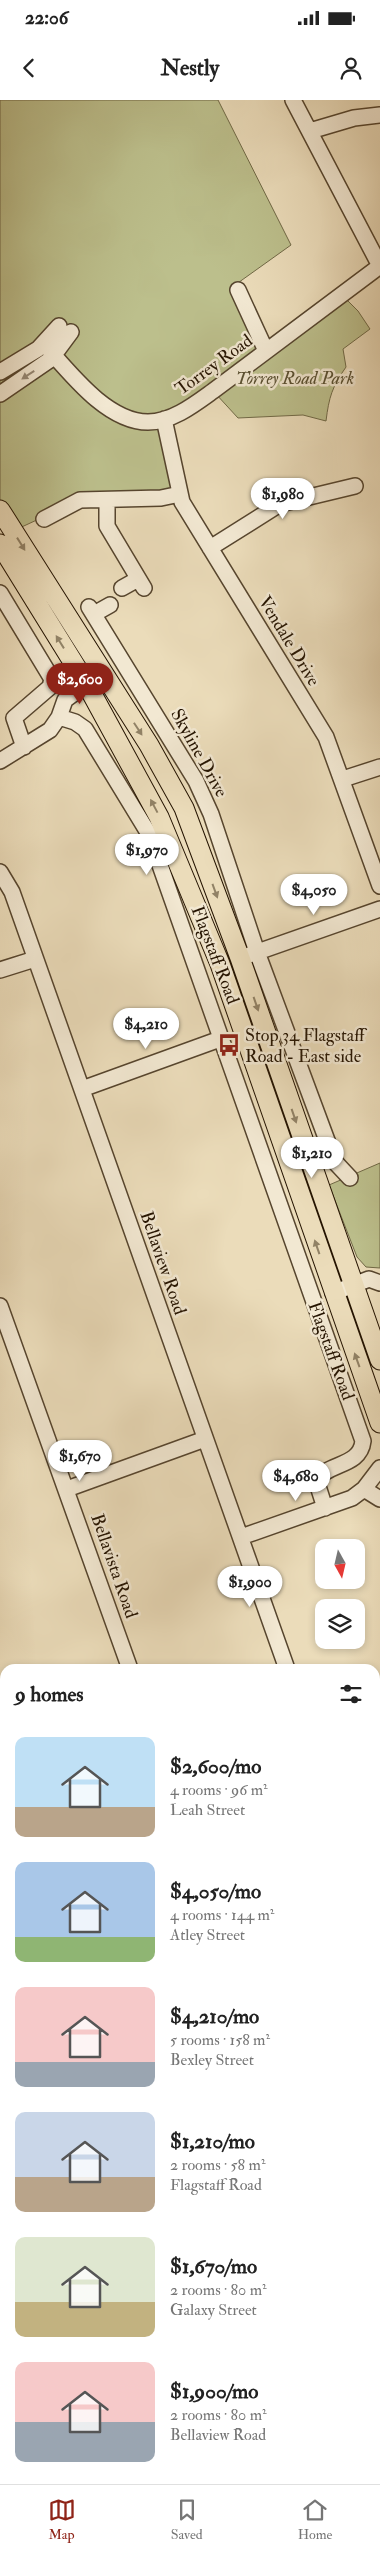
<!DOCTYPE html>
<meta charset="utf-8">
<style>
:root{--surface:#fff;--page:#f2f2f2;--text:#222;--muted:#767676;--line:#e0e0e0;--accent:#8f2418}
body{margin:0;font-family:"IM FELL Double Pica",serif;background:var(--page);color:var(--text);height:100vh;display:flex;flex-direction:column;font-size:19px;white-space:nowrap}
*{box-sizing:border-box;margin:0}
p{font-size:16px;color:var(--muted)}
.icon{flex:none;width:28px;height:28px;fill:none;stroke:currentColor;stroke-width:2;stroke-linecap:round;stroke-linejoin:round}
.map{position:relative;flex:1;overflow:hidden}
.details{position:absolute;left:0px;top:1564px;width:380px;height:821px;display:flex;flex-direction:column;background:var(--surface);border-radius:15px 15px 0 0;box-shadow:0 2px 8px #0003}
.details>*{flex:none}
.needle{width:32px;rotate:172deg}
.controls{position:absolute;left:315px;top:1439px;display:grid;gap:10px}
.controls a{display:grid;place-items:center;width:50px;height:50px;border-radius:10px;background:var(--surface);box-shadow:0 2px 8px #0003;font-size:25px}
.price{position:absolute;translate:-50% -42px;padding:0 11px;border-radius:18px;background:#fff;color:#222;font-size:16px;line-height:32px;filter:drop-shadow(0 1px 2px #0008)}
.price::after{content:'';position:absolute;left:50%;top:30px;width:15px;height:11px;margin-left:-8px;background:inherit;clip-path:polygon(0 0,100% 0,50% 100%)}
.price.selected{background:var(--accent);color:#fff}
ul{padding:0;list-style:none}
li{display:flex;align-items:center;gap:15px;height:125px;padding:0 15px}
li span{display:grid;place-items:center;flex:none;width:140px;height:100px;border-radius:10px;color:#555}
li>.icon{margin-inline-start:auto}
span .icon{width:60px;height:60px;fill:#fffc;stroke-width:1}
li b{font-size:21px}
h2{display:flex;justify-content:space-between;align-items:center;height:60px;padding:0 15px;font-size:21px}
.status{display:flex;justify-content:space-between;align-items:center;height:35px;padding:0 25px;background:var(--surface);direction:ltr}
.status svg{height:14px;fill:currentColor}
header{display:flex;justify-content:space-between;align-items:center;height:65px;padding:0 15px;background:var(--surface);font-size:22px;font-weight:700}
.menu{display:flex;justify-content:space-around;align-items:center;height:70px;border-top:1px solid var(--line);background:var(--surface);font-size:14px;color:var(--muted)}
.menu a{display:grid;justify-items:center;gap:2px}
.menu .selected{color:var(--accent)}
.map>svg:first-child{display:block}
.green{fill:#bcbf8c;stroke:#706946}
.forest{fill:url(#forest-crowns);stroke:#706946}
.lines{fill:none;stroke-linecap:round;stroke-linejoin:round}
.stream{stroke:#6a7868;stroke-width:4}
.river{stroke:#98bcad;stroke-width:21}
.minor-casing{stroke:#56452e;stroke-width:18}
.major-casing{stroke:#241300;stroke-width:21}
.minor{stroke:#f2e8d2;stroke-width:15}
.major{stroke:#ebdcba;stroke-width:19}
.oneway{fill:#958874}
.oneway2{fill:#918266}
.labels{text-anchor:middle;dominant-baseline:central;stroke-width:5;stroke-linejoin:round;paint-order:stroke}
.street-label{font-size:18px;fill:#241300;stroke:#f2e8d2}
.park-label{font-size:18px;font-style:italic;fill:#594f31;stroke:#f2e8d2}
.poi-label{font-size:18px;fill:#241300;stroke:#f2e8d2;text-anchor:start}
</style>
<div class="status"><b>22:06</b><svg viewBox="0 0 49 12"><path d="M0 12V9h3v3zM5 12V6h3v6zM10 12V3h3v9zM15 12V0h3v12zM26 1h20v11H26zM47 4h2v5h-2z"/></svg></div>
<header><svg class="icon" aria-label="back" viewBox="0 0 24 24"><path d="M15 5l-7 7 7 7"/></svg>Nestly<svg class="icon" aria-label="person" viewBox="0 0 24 24"><circle cx="12" cy="8" r="4"/><path d="M4 21q1-7 8-7t8 7"/></svg></header>
<div class="map">
<svg width="380" height="2384" viewBox="0 0 380 2384">
<defs>
<pattern id="forest-crowns" width="20" height="18" patternUnits="userSpaceOnUse" patternTransform="scale(1.25)"><rect width="20" height="18" fill="#bcbf8c"/><path d="M2 6a3 3 0 1 1 6 0M12 15a3 3 0 1 1 6 0" fill="none" stroke="#a1a377"/></pattern>
</defs>
<rect width="100%" height="100%" fill="#ebdcba"/>
<filter id="stains"><feTurbulence type="fractalNoise" baseFrequency=".004" numOctaves="4"/><feColorMatrix values="0 0 0 0 .2 0 0 0 0 .09 0 0 0 0 .02 0 0 0 .5 -.17"/></filter>
<radialGradient id="worn" r=".72"><stop offset=".6" stop-color="#630" stop-opacity="0"/><stop offset="1" stop-color="#630" stop-opacity=".3"/></radialGradient>
<path class="green" d="M 0,0 L 218,0 L 291,145 L 235,185 L 266,251 L 165,319 L 180,394 L 80,400 L 13,431 L 0,410 Z
M 343,196 L 358,211 L 370,229 L 343,249 L 346,267 C 332,287 329,297 326,321 L 303,315 L 238,318 L 215,293 Z
M 380,1063 L 380,1168 L 366,1167 L 357,1157 L 329,1085 Z"/>
<path class="forest" d="M 0,1587 L 5,1588 L 5,2380 L 375,2380 L 375,1743 L 380,1742 L 380,2384 L 0,2384 Z"/>
<g class="lines">
<path class="stream" d="M 375,1977 L 380,1983
M 375,2263 L 380,2263"/>
<path class="river" d="M 0,2272 L 5,2271
M 344,2384 L 347,2380"/>
<defs>
<path id="minor" d="M 293,0 L 380,166
M 310,31 L 354,18 L 380,15
M 238,190 L 266,251
M 44,244 C 70,273 107,322 148,322 C 172,322 195,304 213,291 L 380,166
M 0,272 L 38,249 L 59,226
M 0,294 L 51,259 L 71,232
M 164,319 L 182,402 L 326,637 L 380,786
M 107,400 L 107,426 L 144,488
M 44,419 L 80,400 L 161,398 L 180,394
M 210,448 L 280,404 L 355,386
M 122,488 L 138,479
M 0,493 L 52,579 L 50,587 L 14,618 L 24,647
M 89,507 L 196,681 L 211,714 L 257,852 L 335,1062 L 350,1078
M 94,514 L 110,505
M 59,617 L 75,622 L 85,629 L 149,734 L 363,1341 C 360,1367 329,1362 316,1380 L 325,1408
M 0,661 L 50,630 L 59,617 L 65,600 L 102,573
M 343,679 L 380,667
M 0,772 L 12,792 L 287,1569
M 249,855 L 380,809
M 0,870 L 35,859
M 82,989 L 220,939
M 333,1193 L 369,1179 L 380,1183
M 0,1206 L 130,1569
M 67,1389 L 205,1339
M 364,1389 L 380,1399
M 241,1437 L 352,1398 L 364,1389 L 380,1368"/>
<path id="major" d="M 0,410 L 149,645 L 184,708 L 240,858 L 380,1260
M 0,444 L 86,583 L 159,717 L 220,864 L 380,1323"/>
</defs>
<use href="#minor" class="minor-casing"/>
<use href="#major" class="major-casing"/>
<use href="#minor" class="minor"/>
<use href="#major" class="major"/>
</g>
<defs><path id="oneway-solid" d="M-6-.8H1V-3.2L6.5 0L1 3.2V.8H-6Z" transform="scale(1.25)"/></defs>
<use class="oneway" href="#oneway-solid" transform="translate(28 275) rotate(147)"/>
<g class="oneway2">
<use href="#oneway-solid" transform="translate(21 444) rotate(58)"/>
<use href="#oneway-solid" transform="translate(60 542) rotate(-122)"/>
<use href="#oneway-solid" transform="translate(138 629) rotate(57)"/>
<use href="#oneway-solid" transform="translate(154 706) rotate(-118)"/>
<use href="#oneway-solid" transform="translate(215 791) rotate(70)"/>
<use href="#oneway-solid" transform="translate(256 904) rotate(71)"/>
<use href="#oneway-solid" transform="translate(294 1016) rotate(71)"/>
<use href="#oneway-solid" transform="translate(317 1147) rotate(-109)"/>
<use href="#oneway-solid" transform="translate(357 1260) rotate(-110)"/>
</g>
<defs>
<symbol id="bus-bare" viewBox="-9 -9 18 18"><path d="M-5-6H5V4H4V6H2V4H-2V6H-4V4H-5ZM-3.5-4V0h7V-4ZM-3.5 1.2v1.5H-2V1.2ZM2 1.2v1.5H3.5V1.2Z" fill="#8f2418" stroke="#f2e8d2" stroke-width="2.5" paint-order="stroke"/></symbol>
</defs>
<g fill-rule="evenodd">
<use href="#bus-bare" x="213" y="929" width="32" height="32"/>
</g>
<g class="labels">
<g class="street-label">
<text transform="translate(214 265) rotate(-36)">Torrey Road</text>
<text transform="translate(289 541) rotate(59)">Vendale Drive</text>
<text transform="translate(199 653) rotate(61)">Skyline Drive</text>
<text transform="translate(215 855) rotate(69)">Flagstaff Road</text>
<text transform="translate(163 1163) rotate(71)">Bellaview Road</text>
<text transform="translate(331 1251) rotate(70)">Flagstaff Road</text>
<text transform="translate(114 1466) rotate(71)">Bellavista Road</text>
</g>
<g class="park-label">
<text x="295" y="278">Torrey Road Park</text>
</g>
<g class="poi-label">
<text x="245" y="935">Stop 34 Flagstaff<tspan x="245" dy="21">Road - East side</tspan></text>
</g>
</g>
<rect width="100%" height="100%" filter="url(#stains)"/>
<rect width="100%" height="100%" fill="url(#worn)"/>
</svg>
<div class="controls">
<a><svg class="needle" viewBox="-14 -14 28 28"><path d="M0-13l5 13h-10z" fill="#e53935"/><path d="M0 13l5-13h-10z" fill="#767676"/></svg></a>
<a><svg class="icon" aria-label="layers" viewBox="0 0 24 24"><path d="M12 4l9 5-9 5-9-5zM3 14l9 5 9-5"/></svg></a>
</div>
<b class="price" style="left:283px;top:420px">$1,980</b>
<b class="price selected" style="left:80px;top:605px">$2,600</b>
<b class="price" style="left:147px;top:776px">$1,970</b>
<b class="price" style="left:314px;top:816px">$4,050</b>
<b class="price" style="left:146px;top:950px">$4,210</b>
<b class="price" style="left:312px;top:1079px">$1,210</b>
<b class="price" style="left:80px;top:1382px">$1,670</b>
<b class="price" style="left:296px;top:1402px">$4,680</b>
<b class="price" style="left:250px;top:1508px">$1,900</b>
<section class="details">
<h2>9 homes<svg class="icon" aria-label="filters" viewBox="0 0 24 24"><path d="M4 7h16M4 17h16"/><circle cx="9" cy="7" r="2"/><circle cx="15" cy="17" r="2"/></svg></h2>
<ul>
<li><span style="background:linear-gradient(#bfe0f5 70%,#b9a48a 0)"><svg class="icon" aria-label="home" viewBox="0 0 24 24"><path d="M3 11l9-7 9 7M6 9v11h12V9"/></svg></span><div><b>$2,600/mo</b><p>4 rooms · 96 m²</p><p>Leah Street</p></div></li>
<li><span style="background:linear-gradient(#a9c7e8 75%,#8fb573 0)"><svg class="icon" aria-label="home" viewBox="0 0 24 24"><path d="M3 11l9-7 9 7M6 9v11h12V9"/></svg></span><div><b>$4,050/mo</b><p>4 rooms · 144 m²</p><p>Atley Street</p></div></li>
<li><span style="background:linear-gradient(#f6c9c9 75%,#9aa5b1 0)"><svg class="icon" aria-label="home" viewBox="0 0 24 24"><path d="M3 11l9-7 9 7M6 9v11h12V9"/></svg></span><div><b>$4,210/mo</b><p>5 rooms · 158 m²</p><p>Bexley Street</p></div></li>
<li><span style="background:linear-gradient(#c9d6e8 65%,#b9a48a 0)"><svg class="icon" aria-label="home" viewBox="0 0 24 24"><path d="M3 11l9-7 9 7M6 9v11h12V9"/></svg></span><div><b>$1,210/mo</b><p>2 rooms · 58 m²</p><p>Flagstaff Road</p></div></li>
<li><span style="background:linear-gradient(#dfe7d0 65%,#c2b280 0)"><svg class="icon" aria-label="home" viewBox="0 0 24 24"><path d="M3 11l9-7 9 7M6 9v11h12V9"/></svg></span><div><b>$1,670/mo</b><p>2 rooms · 80 m²</p><p>Galaxy Street</p></div></li>
<li><span style="background:linear-gradient(#f6c9c9 60%,#9aa5b1 0)"><svg class="icon" aria-label="home" viewBox="0 0 24 24"><path d="M3 11l9-7 9 7M6 9v11h12V9"/></svg></span><div><b>$1,900/mo</b><p>2 rooms · 80 m²</p><p>Bellaview Road</p></div></li>
</ul>
</section>
</div>
<nav class="menu">
<a class="selected"><svg class="icon" aria-label="map" viewBox="0 0 24 24"><path d="M3 6l6-2 6 2 6-2v14l-6 2-6-2-6 2zM9 4v14M15 6v14"/></svg>Map</a>
<a><svg class="icon" aria-label="saved" viewBox="0 0 24 24"><path d="M7 4h10v16l-5-4-5 4z"/></svg>Saved</a>
<a><svg class="icon" aria-label="home" viewBox="0 0 24 24"><path d="M3 11l9-7 9 7M6 9v11h12V9"/></svg>Home</a>
</nav>
